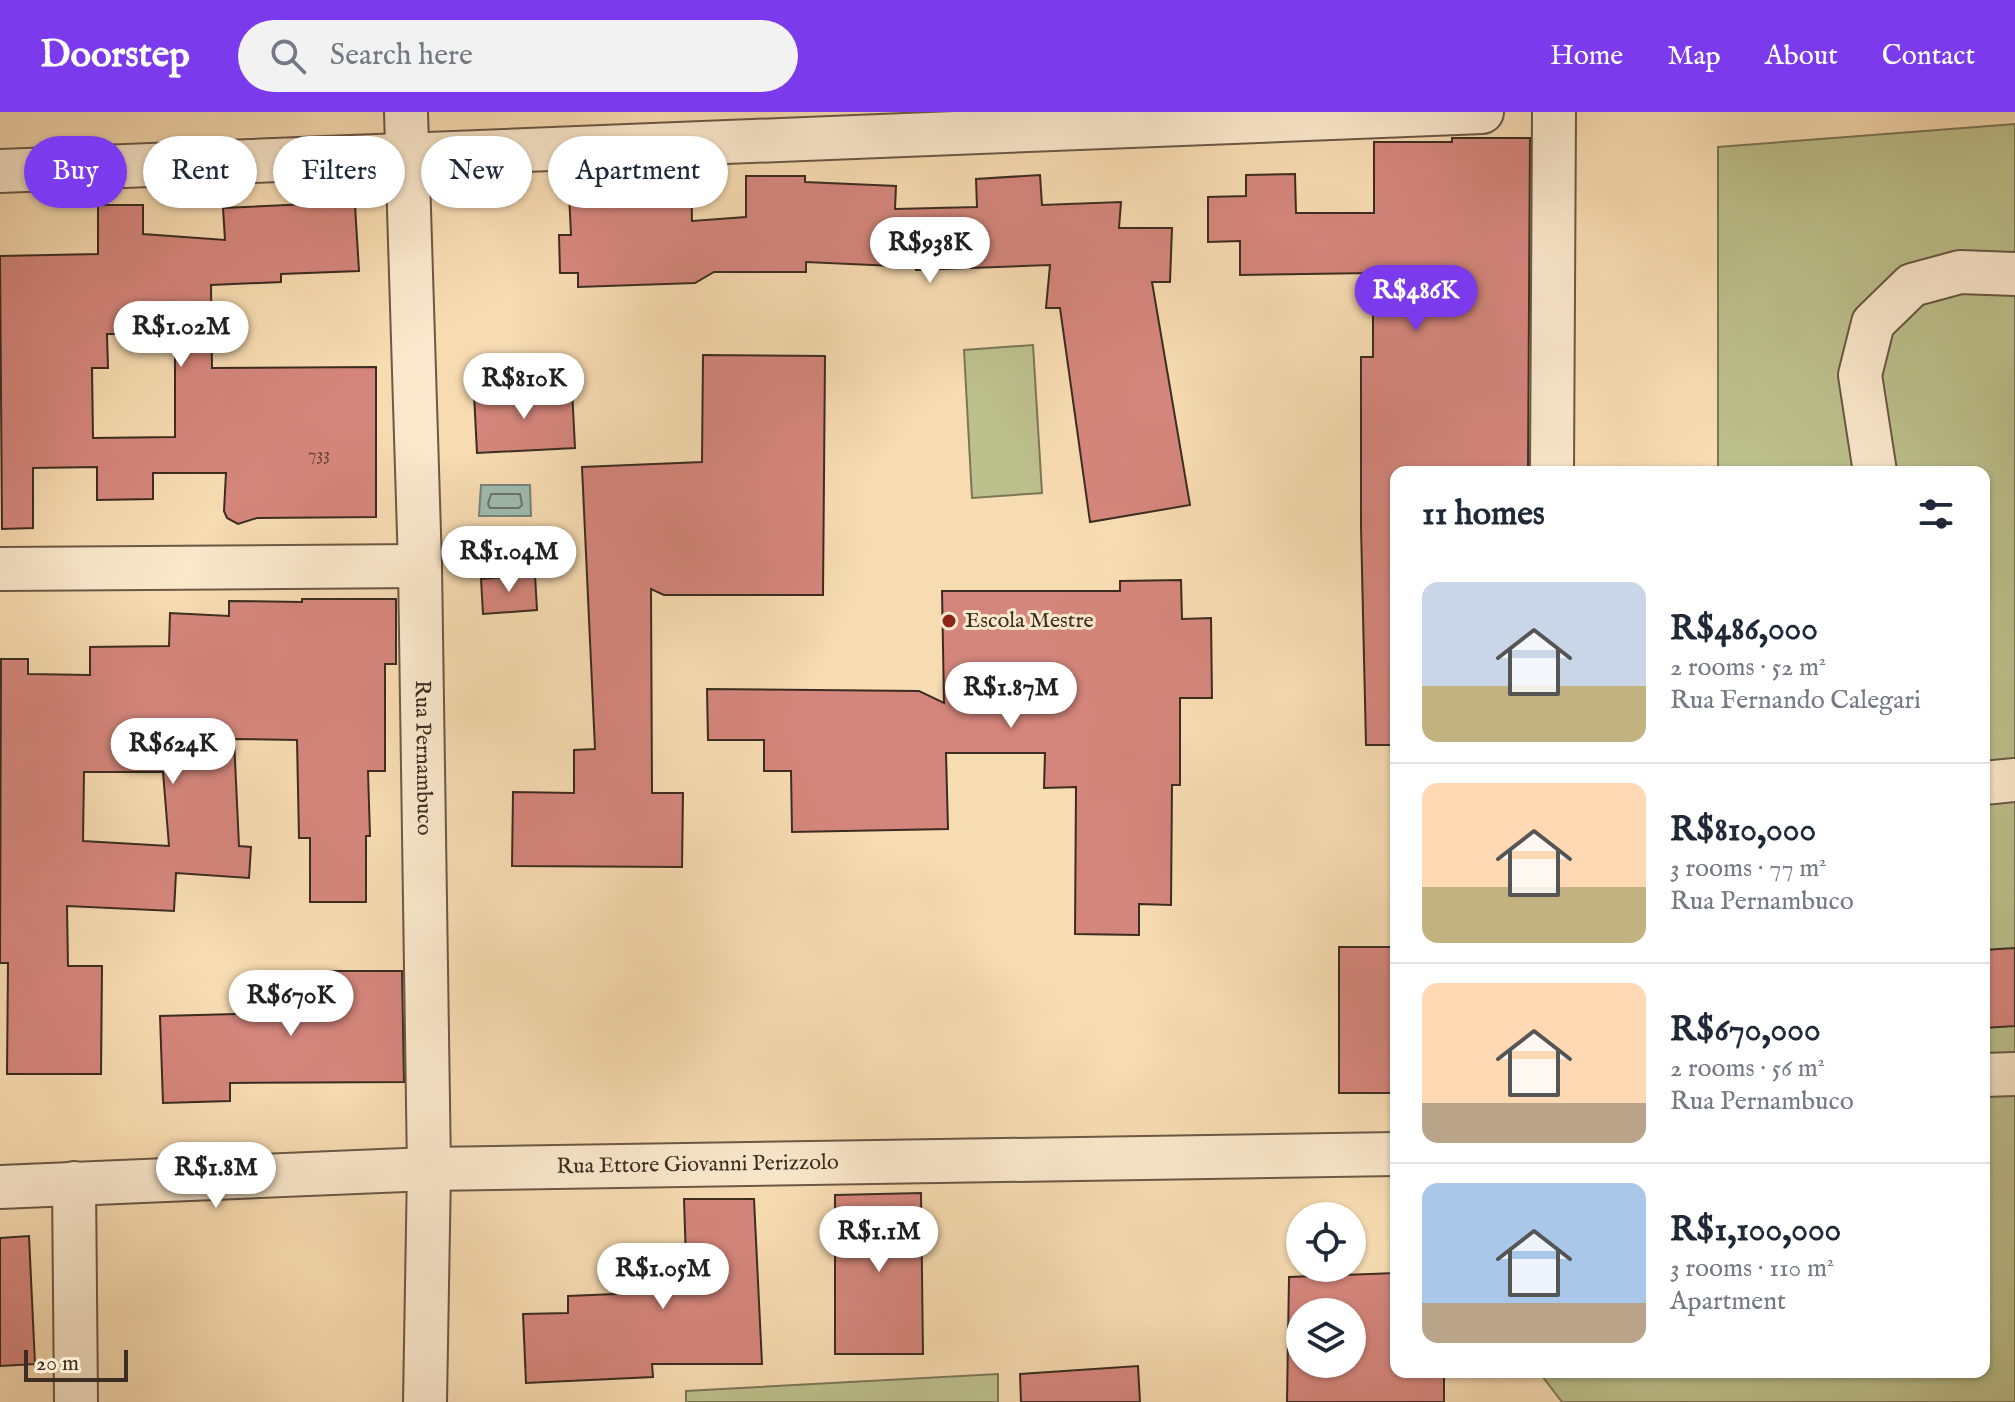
<!DOCTYPE html>
<meta charset="utf-8">
<style>
:root{--surface:#fff;--page:#f2f2f3;--text:#1f2937;--muted:#747a83;--line:#e0e1e3;--accent:#7c3aed}
body{margin:0;font-family:"IM FELL English",serif;background:var(--page);color:var(--text);height:100vh;display:flex;flex-direction:column;font-size:30px;white-space:nowrap}
*{box-sizing:border-box;margin:0}
p{font-size:26px;color:var(--muted)}
.icon{flex:none;width:44px;height:44px;fill:none;stroke:currentColor;stroke-width:2;stroke-linecap:round;stroke-linejoin:round}
.map{position:relative;flex:1;overflow:hidden}
.sheet{position:absolute;left:1390px;top:354px;width:600px;height:912px;display:flex;flex-direction:column;background:var(--surface);border-radius:16px;box-shadow:0 2px 6px #0004}
.sheet>*{flex:none}
.hud{position:absolute;left:24px;top:24px;width:760px;height:72px;display:flex;gap:16px}
.fabs{position:absolute;left:1286px;top:1090px;display:grid;gap:16px}
.fabs a{display:grid;place-items:center;width:80px;height:80px;border-radius:50%;background:var(--surface);box-shadow:0 2px 6px #0004;font-size:40px}
.scale{position:absolute;left:24px;bottom:20px;width:104px;box-sizing:border-box;padding-left:8px;border:4px solid #3c2c21;border-top:0;font-size:22px;line-height:28px;white-space:nowrap;color:#3c2c21;-webkit-text-stroke:6px #fae8cc;paint-order:stroke}
.price{position:absolute;translate:-50% -68px;padding:0 18px;border-radius:28px;background:#fff;color:#222;font-size:26px;line-height:52px;filter:drop-shadow(0 2px 4px #0008)}
.price::after{content:'';position:absolute;left:50%;top:48px;width:24px;height:18px;margin-left:-12px;background:inherit;clip-path:polygon(0 0,100% 0,50% 100%)}
.price.current{background:var(--accent);color:#fff}
ul{padding:0;list-style:none}
li{display:flex;align-items:center;gap:24px;height:200px;padding:0 32px}
li+li{border-top:2px solid var(--line)}
li span{display:grid;place-items:center;flex:none;width:224px;height:160px;border-radius:16px;color:#555}
li>.icon{margin-inline-start:auto}
span .icon{width:96px;height:96px;fill:#fffc;stroke-width:1}
li b{font-size:34px}
h2{display:flex;justify-content:space-between;align-items:center;height:96px;padding:0 32px;font-size:34px}
.tag{padding:0 28px;border-radius:36px;background:var(--surface);box-shadow:0 2px 6px #0004;font-size:28px;line-height:72px}
.tag.current{background:var(--accent);color:#fff}
header{display:flex;align-items:center;gap:48px;box-sizing:border-box;height:112px;padding:0 40px;background:var(--accent);color:#fff}
header strong{font-size:38px}
nav{display:flex;gap:44px;margin-inline-start:auto;font-size:28px}
.search{width:560px;height:72px;background:var(--page);display:flex;align-items:center;gap:20px;box-sizing:border-box;padding:0 28px;border-radius:44px;color:var(--muted);font-size:30px}
.map>svg:first-child{display:block}
.green{fill:#bcc08c;stroke:#7c7656;stroke-width:2}
.water{fill:#9ebbb0;stroke:#778277;stroke-width:2}
.lines{fill:none;stroke-linecap:round;stroke-linejoin:round}
.shore{stroke:#6d7468;stroke-width:2}
.building{fill:#d5867c;stroke:#3c2c21;stroke-width:2;fill-rule:evenodd}
.minor-casing{stroke:#6b5845;stroke-width:46}
.minor{stroke:#fae8cc;stroke-width:42}
.poi-dot{fill:#8f2418;stroke:#fae8cc;stroke-width:3}
.labels{text-anchor:middle;dominant-baseline:central;stroke-width:6;stroke-linejoin:round;paint-order:stroke}
.number-label{font-size:18px;fill:#624238}
.poi-label{font-size:22px;fill:#3c2c21;stroke:#fae8cc;text-anchor:start}
.street-label{font-size:22px;fill:#3c2c21;stroke:#fae8cc}
</style>
<header>
<strong>Doorstep</strong>
<div class="search"><svg class="icon" aria-label="search" viewBox="0 0 24 24"><circle cx="10" cy="10" r="6"/><path d="M15 15l6 6"/></svg>Search here</div>
<nav><a>Home</a><a>Map</a><a>About</a><a>Contact</a></nav>
</header>
<div class="map">
<svg width="2015" height="1290" viewBox="0 0 2015 1290">
<rect width="100%" height="100%" fill="#f7dbb1"/>
<filter id="stains"><feTurbulence type="fractalNoise" baseFrequency=".0025" numOctaves="4"/><feColorMatrix values="0 0 0 0 .2 0 0 0 0 .09 0 0 0 0 .02 0 0 0 .5 -.17"/></filter>
<radialGradient id="worn" r=".72"><stop offset=".6" stop-color="#630" stop-opacity="0"/><stop offset="1" stop-color="#630" stop-opacity=".3"/></radialGradient>
<path class="green" d="M 2015,12 L 2015,1290 L 1562,1290 L 1539,1260 L 1984,1260 L 1984,360 L 1718,360 L 1718,35 Z
M 1033,233 L 1042,381 L 972,386 L 964,238 Z
M 998,1262 L 998,1290 L 686,1290 L 686,1279 Z"/>
<path class="water" d="M 481,373 L 530,373 L 531,404 L 479,404 Z"/>
<g class="lines">
<path class="shore" d="M 491,382 L 520,382 L 522,393 L 519,396 L 490,396 L 488,392 Z"/>
</g>
<path class="building" d="M 1452,26 L 1530,26 L 1528,360 L 1396,360 L 1396,633 L 1366,633 L 1361,415 L 1361,245 L 1373,245 L 1373,161 L 1240,163 L 1240,129 L 1208,130 L 1208,85 L 1246,84 L 1246,63 L 1295,62 L 1296,101 L 1374,101 L 1374,30 L 1452,30 Z
M 691,56 L 692,109 L 746,105 L 746,64 L 805,64 L 805,70 L 896,74 L 895,97 L 977,95 L 976,67 L 1040,63 L 1042,93 L 1121,90 L 1119,116 L 1172,116 L 1170,170 L 1152,170 L 1190,393 L 1090,410 L 1060,196 L 1046,196 L 1050,153 L 916,158 L 916,155 L 806,150 L 806,160 L 714,160 L 695,171 L 578,175 L 578,161 L 560,161 L 559,123 L 571,123 L 568,60 Z
M 354,77 L 359,159 L 281,162 L 281,170 L 211,173 L 212,256 L 376,255 L 376,405 L 257,406 L 238,412 L 227,406 L 224,399 L 226,361 L 153,361 L 153,387 L 97,388 L 97,355 L 33,356 L 33,416 L 2,417 L 0,144 L 98,142 L 98,93 L 143,93 L 143,122 L 225,128 L 223,96 L 309,92 L 308,79 ZM 107,222 L 175,222 L 175,325 L 93,326 L 92,256 L 108,256 Z
M 703,243 L 825,244 L 823,483 L 664,483 L 651,477 L 652,681 L 683,681 L 682,755 L 512,754 L 513,680 L 574,681 L 574,638 L 595,637 L 582,355 L 702,350 Z
M 572,277 L 575,336 L 477,341 L 474,281 Z
M 535,463 L 537,498 L 483,502 L 481,467 Z
M 1181,468 L 1182,507 L 1211,506 L 1212,586 L 1180,586 L 1180,673 L 1172,673 L 1171,793 L 1139,792 L 1139,823 L 1075,822 L 1076,675 L 1044,676 L 1045,641 L 946,641 L 948,717 L 792,720 L 791,659 L 764,659 L 764,628 L 708,628 L 707,577 L 919,579 L 944,591 L 942,479 L 1120,479 L 1120,469 Z
M 302,487 L 396,487 L 396,552 L 385,552 L 385,659 L 368,659 L 370,724 L 366,724 L 366,790 L 310,790 L 310,726 L 299,726 L 297,628 L 234,627 L 239,734 L 251,735 L 249,766 L 176,761 L 174,799 L 67,794 L 68,854 L 102,854 L 101,962 L 7,962 L 8,851 L 0,851 L 1,547 L 28,547 L 28,562 L 90,563 L 90,535 L 169,534 L 170,501 L 229,504 L 229,489 L 302,490 ZM 84,660 L 163,660 L 169,734 L 83,729 Z
M 1339,835 L 1396,835 L 1396,981 L 1339,981 Z
M 2015,836 L 2015,914 L 1984,916 L 1984,838 Z
M 275,859 L 402,859 L 404,970 L 230,971 L 230,989 L 163,991 L 160,904 L 275,901 Z
M 921,1081 L 923,1242 L 835,1242 L 835,1083 Z
M 684,1087 L 754,1087 L 762,1252 L 652,1252 L 653,1265 L 526,1271 L 523,1202 L 568,1201 L 568,1184 L 687,1179 Z
M 29,1124 L 35,1252 L 0,1254 L 0,1126 Z
M 1396,1161 L 1396,1260 L 1444,1260 L 1444,1290 L 1287,1290 L 1289,1165 ZM 1300,1200 L 1352,1200 L 1352,1252 L 1300,1252 Z
M 1138,1254 L 1140,1290 L 1021,1290 L 1020,1262 Z"/>
<g class="lines">
<defs>
<g id="minor">
<path id="s1" d="M 406,0 L 420,454 L 429,1057 L 425,1290"/>
<path d="M 0,59 L 1482,0"/>
<path d="M 1552,360 L 1554,0"/>
<path d="M 1875,360 L 1860,263 L 1873,211 L 1912,173 L 1960,160 L 2015,162"/>
<path d="M 0,457 L 420,454"/>
<path d="M 1984,671 L 2015,668"/>
<path d="M 1984,963 L 2015,962"/>
<path d="M 74,1071 L 76,1290"/>
<path id="s2" d="M 0,1075 L 429,1057 L 1396,1042"/>
</g>
</defs>
<use href="#minor" class="minor-casing"/>
<use href="#minor" class="minor"/>
</g>
<circle class="poi-dot" cx="949" cy="509" r="8"/>
<g class="labels">
<g class="number-label">
<text x="319" y="343">733</text>
</g>
<g class="poi-label">
<text x="965" y="509">Escola Mestre</text>
</g>
<g class="street-label">
<text stroke="none"><textPath href="#s1" startOffset="646">Rua Pernambuco</textPath></text>
<text stroke="none"><textPath href="#s2" startOffset="698">Rua Ettore Giovanni Perizzolo</textPath></text>
</g>
</g>
<rect width="100%" height="100%" filter="url(#stains)"/>
<rect width="100%" height="100%" fill="url(#worn)"/>
</svg>
<div class="fabs">
<a><svg class="icon" aria-label="locate" viewBox="0 0 24 24"><circle cx="12" cy="12" r="6"/><path d="M12 2v4M12 18v4M2 12h4M18 12h4"/></svg></a>
<a><svg class="icon" aria-label="layers" viewBox="0 0 24 24"><path d="M12 4l9 5-9 5-9-5zM3 14l9 5 9-5"/></svg></a>
</div>
<div class="scale">20 m</div>
<b class="price" style="left:930px;top:173px">R$938K</b>
<b class="price current" style="left:1416px;top:221px">R$486K</b>
<b class="price" style="left:181px;top:257px">R$1.02M</b>
<b class="price" style="left:524px;top:309px">R$810K</b>
<b class="price" style="left:509px;top:482px">R$1.04M</b>
<b class="price" style="left:1011px;top:618px">R$1.87M</b>
<b class="price" style="left:173px;top:674px">R$624K</b>
<b class="price" style="left:291px;top:926px">R$670K</b>
<b class="price" style="left:216px;top:1098px">R$1.8M</b>
<b class="price" style="left:879px;top:1162px">R$1.1M</b>
<b class="price" style="left:663px;top:1199px">R$1.05M</b>
<div class="hud">
<a class="tag current">Buy</a>
<a class="tag">Rent</a>
<a class="tag">Filters</a>
<a class="tag">New</a>
<a class="tag">Apartment</a>
</div>
<section class="sheet">
<h2>11 homes<svg class="icon" aria-label="filters" viewBox="0 0 24 24"><path d="M4 7h16M4 17h16"/><circle cx="9" cy="7" r="2"/><circle cx="15" cy="17" r="2"/></svg></h2>
<ul>
<li><span style="background:linear-gradient(#c9d6e8 65%,#c2b280 0)"><svg class="icon" aria-label="home" viewBox="0 0 24 24"><path d="M3 11l9-7 9 7M6 9v11h12V9"/></svg></span><div><b>R$486,000</b><p>2 rooms · 52 m²</p><p>Rua Fernando Calegari</p></div></li>
<li><span style="background:linear-gradient(#ffd9b3 65%,#c2b280 0)"><svg class="icon" aria-label="home" viewBox="0 0 24 24"><path d="M3 11l9-7 9 7M6 9v11h12V9"/></svg></span><div><b>R$810,000</b><p>3 rooms · 77 m²</p><p>Rua Pernambuco</p></div></li>
<li><span style="background:linear-gradient(#ffd9b3 75%,#b9a48a 0)"><svg class="icon" aria-label="home" viewBox="0 0 24 24"><path d="M3 11l9-7 9 7M6 9v11h12V9"/></svg></span><div><b>R$670,000</b><p>2 rooms · 56 m²</p><p>Rua Pernambuco</p></div></li>
<li><span style="background:linear-gradient(#a9c7e8 75%,#b9a48a 0)"><svg class="icon" aria-label="home" viewBox="0 0 24 24"><path d="M3 11l9-7 9 7M6 9v11h12V9"/></svg></span><div><b>R$1,100,000</b><p>3 rooms · 110 m²</p><p>Apartment</p></div></li>
</ul>
</section>
</div>
